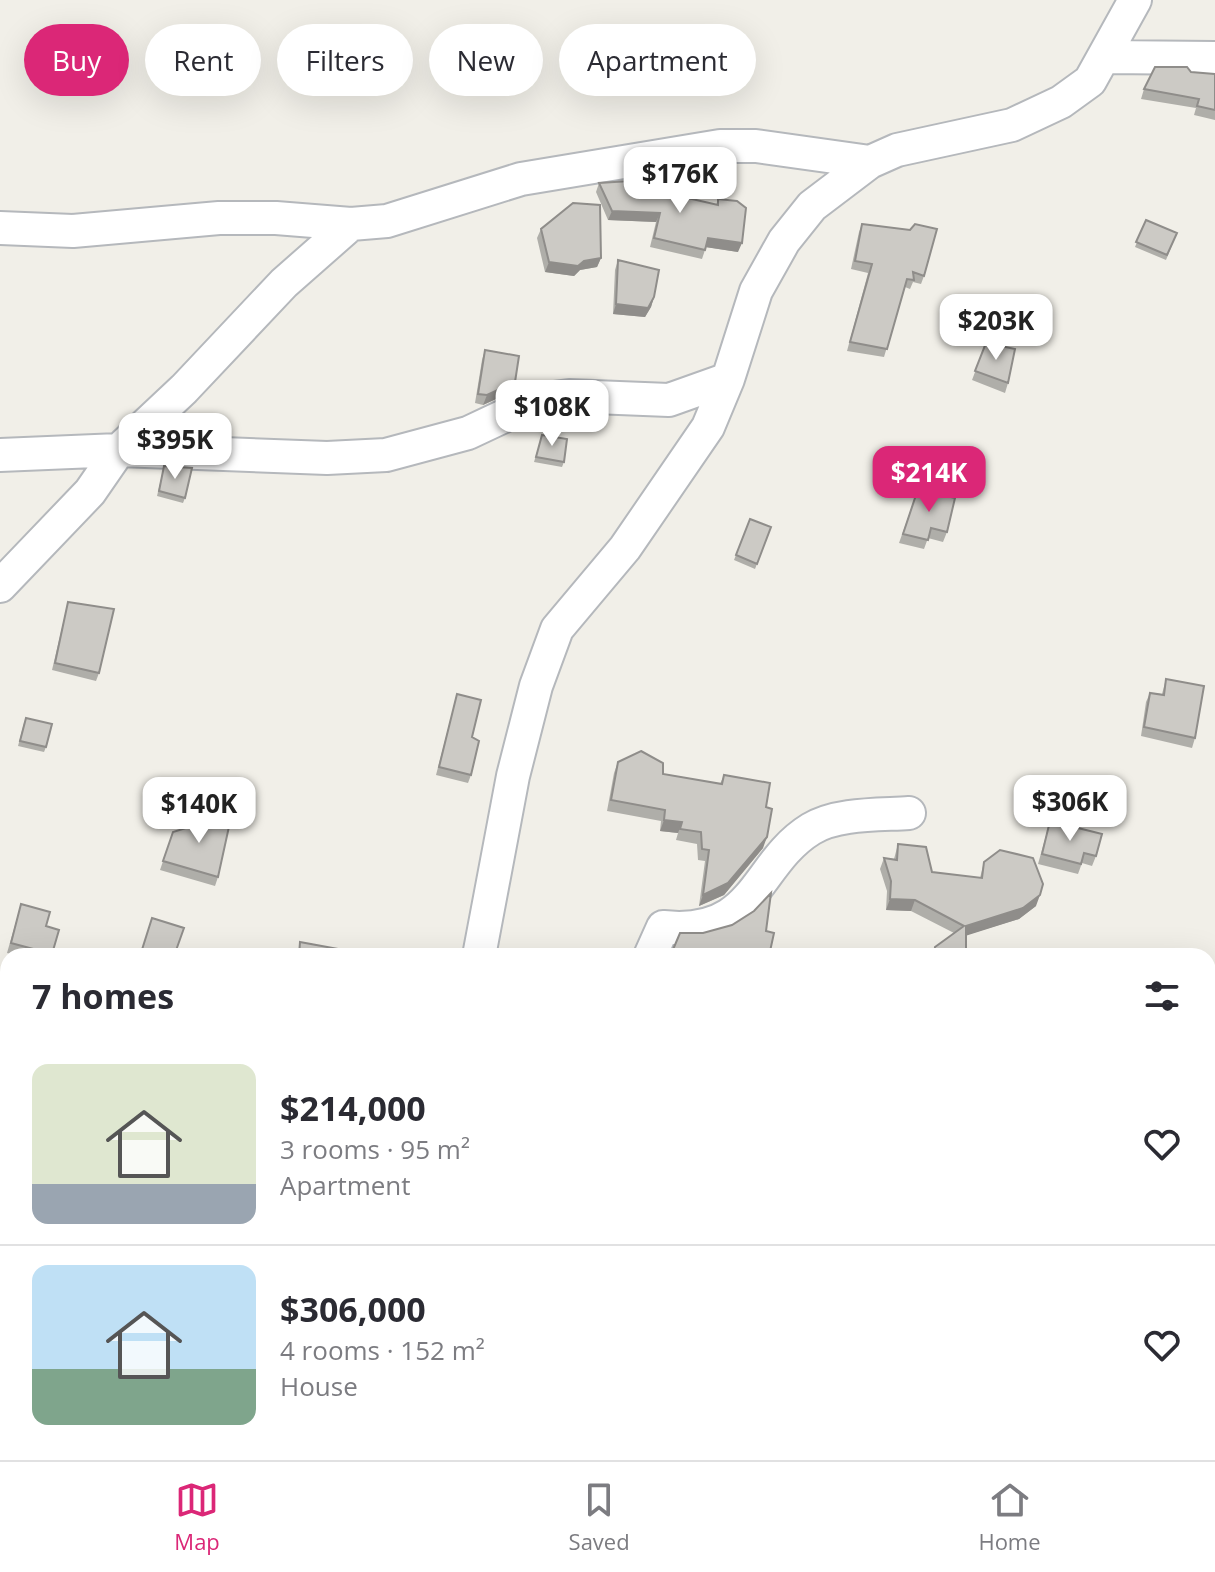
<!DOCTYPE html>
<meta charset="utf-8">
<style>
:root{--surface:#fff;--page:#f2f2f3;--text:#2b2b33;--muted:#7c7c81;--line:#e1e1e2;--accent:#db2777}
body{margin:0;font-family:"Open Sans",sans-serif;background:var(--page);color:var(--text);height:100vh;display:flex;flex-direction:column;font-size:30px;white-space:nowrap}
*{box-sizing:border-box;margin:0}
p{font-size:26px;color:var(--muted)}
.icon{flex:none;width:44px;height:44px;fill:none;stroke:currentColor;stroke-width:2;stroke-linecap:round;stroke-linejoin:round}
.map{position:relative;flex:1;overflow:hidden}
.side{position:absolute;left:0px;top:948px;width:1216px;height:512px;display:flex;flex-direction:column;background:var(--surface);border-radius:24px 24px 0 0;box-shadow:0 8px 32px #0002}
.side>*{flex:none}
.banner{position:absolute;left:24px;top:24px;width:800px;height:72px;display:flex;gap:16px}
.price{position:absolute;translate:-50% -68px;padding:0 18px;border-radius:16px;background:#fff;color:#222;font-size:26px;line-height:52px;filter:drop-shadow(0 2px 4px #0008)}
.price::after{content:'';position:absolute;left:50%;top:48px;width:24px;height:18px;margin-left:-12px;background:inherit;clip-path:polygon(0 0,100% 0,50% 100%)}
.price.selected{background:var(--accent);color:#fff}
ul{padding:0;list-style:none}
li{display:flex;align-items:center;gap:24px;height:200px;padding:0 32px}
li+li{border-top:2px solid var(--line)}
li span{display:grid;place-items:center;flex:none;width:224px;height:160px;border-radius:16px;color:#555}
li>.icon{margin-inline-start:auto}
span .icon{width:96px;height:96px;fill:#fffc;stroke-width:1}
li b{font-size:34px}
h2{display:flex;justify-content:space-between;align-items:center;height:96px;padding:0 32px;font-size:34px}
.chip{padding:0 28px;border-radius:36px;background:var(--surface);box-shadow:0 8px 32px #0002;font-size:28px;line-height:72px}
.chip.selected{background:var(--accent);color:#fff}
.tabs{display:flex;justify-content:space-around;align-items:center;height:112px;border-top:2px solid var(--line);background:var(--surface);font-size:22px;color:var(--muted)}
.tabs a{display:grid;justify-items:center;gap:4px}
.tabs .selected{color:var(--accent)}
.map>svg:first-child{display:block}
.lines{fill:none;stroke-linecap:round;stroke-linejoin:round}
.minor-casing{stroke:#b5b8bc;stroke-width:36}
.minor{stroke:#fff;stroke-width:32}
.wall{fill:#afaea9}
.shaded-wall{fill:#8f8d8a}
.building{fill:#cccac5;stroke:#8f8d8a;stroke-width:2}
</style>
<div class="map">
<svg width="1215" height="1460" viewBox="0 0 1215 1460">
<rect width="100%" height="100%" fill="#f1efe8"/>
<g class="lines">
<defs>
<path id="minor" d="M 1105,57 L 1215,58
M 0,228 L 73,231 L 219,218 L 276,218 L 351,224 L 387,221 L 521,179 L 720,146 L 756,146 L 870,162
M 0,455 L 119,450 L 327,458 L 386,455 L 468,433 L 538,400 L 569,396 L 669,400 L 728,379
M 0,586 L 90,492 L 119,450 L 184,389 L 284,283 L 351,224
M 479,956 L 513,776 L 536,686 L 557,629 L 625,548 L 708,427 L 728,379 L 756,291 L 784,241 L 812,206 L 870,162 L 897,150 L 1012,125 L 1061,102 L 1090,81 L 1135,0
M 650,956 L 663,927 C 757,937 754,864 811,829 C 837,813 880,815 909,813
M 1208,1042 L 1215,1041
M 0,1164 L 8,1171
M 1208,1302 L 1215,1294
M 0,1361 L 8,1358
M 959,1452 L 960,1460
M 434,1460 L 436,1452
M 1095,1460 L 1099,1452"/>
</defs>
<use href="#minor" class="minor-casing"/>
<use href="#minor" class="minor"/>
</g>
<path class="wall" d="M 1191,72 L 1215,74 L 1215,120 L 1194,115 L 1196,108 L 1141,99 L 1144,89 Z
M 599,183 L 631,185 L 716,205 L 718,199 L 738,252 L 706,247 L 702,259 L 650,247 L 656,222 L 608,220 L 596,192 Z
M 1146,220 L 1177,233 L 1166,260 L 1135,247 Z
M 862,224 L 924,276 L 921,284 L 913,282 L 910,289 L 905,287 L 884,357 L 847,351 L 868,273 L 851,269 L 859,232 Z
M 541,229 L 601,258 L 597,267 L 580,270 L 574,276 L 545,272 L 537,238 Z
M 618,260 L 654,297 L 651,307 L 645,317 L 613,314 L 615,270 Z
M 986,343 L 1008,383 L 1005,393 L 972,380 Z
M 485,350 L 515,382 L 511,392 L 483,405 L 475,403 L 482,360 Z
M 542,435 L 564,462 L 562,467 L 534,462 Z
M 164,466 L 185,498 L 183,503 L 157,496 Z
M 918,489 L 947,532 L 943,542 L 928,538 L 924,549 L 899,543 Z
M 750,519 L 771,527 L 755,569 L 734,560 Z
M 68,602 L 99,673 L 96,681 L 52,670 Z
M 1166,679 L 1195,738 L 1192,748 L 1141,736 L 1146,702 L 1150,693 L 1162,694 Z
M 457,694 L 472,737 L 471,775 L 468,783 L 436,775 Z
M 24,723 L 46,747 L 44,752 L 18,746 Z
M 618,762 L 663,774 L 720,784 L 724,775 L 766,807 L 763,848 L 724,895 L 699,906 L 705,861 L 698,860 L 697,844 L 676,840 L 678,833 L 660,831 L 661,821 L 607,811 L 614,773 Z
M 190,813 L 218,877 L 215,886 L 160,870 L 173,832 L 185,828 Z
M 1050,821 L 1096,856 L 1092,866 L 1082,863 L 1078,874 L 1038,864 Z
M 898,844 L 932,872 L 980,878 L 984,862 L 1036,906 L 1019,919 L 966,935 L 966,956 L 931,956 L 935,947 L 954,933 L 911,911 L 886,910 L 887,891 L 880,869 L 884,858 L 894,859 Z
M 21,904 L 46,926 L 59,930 L 51,956 L 19,956 L 7,953 Z
M 0,1044 L 8,1067 L 4,1079 L 0,1078 Z
M 1010,1452 L 1040,1452 L 1037,1460 Z"/>
<path class="shaded-wall" d="M 612,211 L 660,213 L 656,222 L 608,220 Z
M 708,238 L 742,243 L 738,252 L 705,247 Z
M 601,258 L 597,267 L 580,270 L 574,276 L 545,272 L 549,262 L 584,261 Z
M 654,297 L 651,307 L 645,317 L 613,314 L 616,304 Z
M 515,382 L 511,392 L 483,405 L 487,395 Z
M 664,820 L 682,822 L 678,833 L 660,831 Z
M 767,837 L 763,848 L 724,895 L 699,906 L 703,895 Z
M 1040,895 L 1036,906 L 1019,919 L 962,937 L 966,926 Z
M 890,899 L 915,900 L 911,911 L 886,910 Z"/>
<path class="building" d="M 1155,67 L 1187,67 L 1191,72 L 1215,74 L 1215,110 L 1197,106 L 1199,99 L 1144,89 Z
M 630,181 L 631,185 L 718,205 L 718,199 L 737,201 L 746,208 L 742,243 L 708,238 L 705,250 L 654,238 L 660,213 L 612,211 L 599,183 Z
M 573,203 L 600,205 L 601,258 L 584,261 L 578,266 L 549,262 L 541,229 Z
M 1146,220 L 1177,233 L 1167,255 L 1136,242 Z
M 862,224 L 910,230 L 915,224 L 937,229 L 924,276 L 913,272 L 914,280 L 907,279 L 887,349 L 850,342 L 872,264 L 855,261 Z
M 618,260 L 659,270 L 654,297 L 648,308 L 616,304 Z
M 986,343 L 1015,349 L 1008,383 L 975,371 Z
M 485,350 L 519,356 L 515,382 L 487,395 L 478,394 Z
M 542,435 L 567,439 L 564,462 L 536,457 Z
M 164,466 L 192,468 L 185,498 L 159,491 Z
M 918,489 L 955,498 L 947,532 L 931,528 L 928,540 L 903,534 Z
M 750,519 L 771,527 L 757,564 L 736,555 Z
M 68,602 L 114,609 L 99,673 L 55,663 Z
M 1166,679 L 1204,686 L 1195,738 L 1144,727 L 1150,693 L 1164,695 Z
M 457,694 L 481,700 L 472,737 L 479,741 L 471,775 L 439,767 Z
M 26,718 L 52,724 L 46,747 L 20,741 Z
M 641,751 L 663,763 L 663,774 L 722,784 L 724,775 L 770,783 L 766,807 L 772,809 L 767,837 L 728,883 L 703,895 L 709,850 L 702,849 L 701,832 L 680,829 L 682,822 L 664,820 L 665,810 L 611,800 L 618,762 Z
M 190,813 L 230,822 L 218,877 L 163,861 L 173,832 L 186,828 Z
M 1050,821 L 1102,834 L 1096,856 L 1084,853 L 1081,864 L 1042,854 Z
M 898,844 L 926,847 L 932,872 L 982,878 L 984,862 L 1000,850 L 1033,858 L 1043,884 L 1040,895 L 1023,908 L 966,926 L 966,956 L 934,956 L 935,947 L 964,926 L 915,900 L 890,899 L 891,881 L 884,858 L 897,860 Z
M 771,893 L 766,931 L 774,933 L 769,956 L 666,956 L 672,952 L 680,933 L 703,933 L 732,925 L 754,911 Z
M 21,904 L 50,912 L 46,926 L 59,930 L 52,954 L 11,943 Z
M 152,918 L 184,928 L 174,956 L 140,956 Z
M 300,942 L 338,949 L 356,956 L 299,956 Z
M 0,1044 L 8,1046 L 8,1067 L 6,1074 L 0,1072 Z
M 143,1452 L 197,1452 L 200,1460 L 138,1460 L 139,1454 Z
M 669,1452 L 698,1452 L 697,1460 L 668,1460 Z"/>
</svg>
<b class="price" style="left:680px;top:215px">$176K</b>
<b class="price" style="left:996px;top:362px">$203K</b>
<b class="price" style="left:552px;top:448px">$108K</b>
<b class="price" style="left:175px;top:481px">$395K</b>
<b class="price selected" style="left:929px;top:514px">$214K</b>
<b class="price" style="left:1070px;top:843px">$306K</b>
<b class="price" style="left:199px;top:845px">$140K</b>
<div class="banner">
<a class="chip selected">Buy</a>
<a class="chip">Rent</a>
<a class="chip">Filters</a>
<a class="chip">New</a>
<a class="chip">Apartment</a>
</div>
<section class="side">
<h2>7 homes<svg class="icon" aria-label="filters" viewBox="0 0 24 24"><path d="M4 7h16M4 17h16"/><circle cx="9" cy="7" r="2"/><circle cx="15" cy="17" r="2"/></svg></h2>
<ul>
<li><span style="background:linear-gradient(#dfe7d0 75%,#9aa5b1 0)"><svg class="icon" aria-label="home" viewBox="0 0 24 24"><path d="M3 11l9-7 9 7M6 9v11h12V9"/></svg></span><div><b>$214,000</b><p>3 rooms · 95 m²</p><p>Apartment</p></div><svg class="icon" aria-label="heart" viewBox="0 0 24 24"><path d="M12 20l-8-8c-3-5 5-10 8-4 3-6 11-1 8 4z"/></svg></li>
<li><span style="background:linear-gradient(#bfe0f5 65%,#7fa58c 0)"><svg class="icon" aria-label="home" viewBox="0 0 24 24"><path d="M3 11l9-7 9 7M6 9v11h12V9"/></svg></span><div><b>$306,000</b><p>4 rooms · 152 m²</p><p>House</p></div><svg class="icon" aria-label="heart" viewBox="0 0 24 24"><path d="M12 20l-8-8c-3-5 5-10 8-4 3-6 11-1 8 4z"/></svg></li>
</ul>
</section>
</div>
<nav class="tabs">
<a class="selected"><svg class="icon" aria-label="map" viewBox="0 0 24 24"><path d="M3 6l6-2 6 2 6-2v14l-6 2-6-2-6 2zM9 4v14M15 6v14"/></svg>Map</a>
<a><svg class="icon" aria-label="saved" viewBox="0 0 24 24"><path d="M7 4h10v16l-5-4-5 4z"/></svg>Saved</a>
<a><svg class="icon" aria-label="home" viewBox="0 0 24 24"><path d="M3 11l9-7 9 7M6 9v11h12V9"/></svg>Home</a>
</nav>
